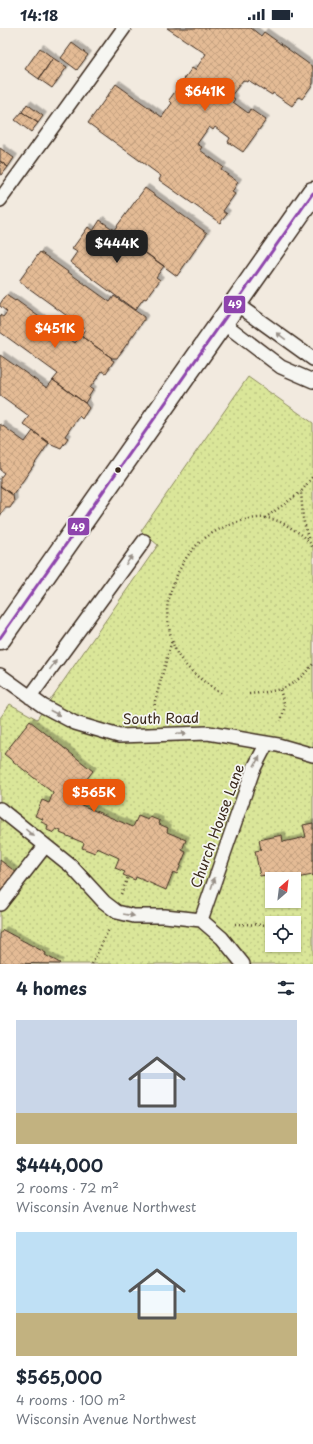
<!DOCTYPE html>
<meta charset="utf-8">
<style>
:root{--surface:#fff;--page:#f6f6f7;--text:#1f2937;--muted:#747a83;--accent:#ea580c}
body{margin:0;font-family:"Playpen Sans",sans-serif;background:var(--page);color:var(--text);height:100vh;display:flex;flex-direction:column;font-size:15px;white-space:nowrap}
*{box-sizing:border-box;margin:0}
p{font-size:13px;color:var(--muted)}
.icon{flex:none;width:22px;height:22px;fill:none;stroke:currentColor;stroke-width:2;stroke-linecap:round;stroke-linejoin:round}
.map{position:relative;height:936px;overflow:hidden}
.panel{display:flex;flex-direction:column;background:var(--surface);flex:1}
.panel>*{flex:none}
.needle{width:26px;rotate:28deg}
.fabs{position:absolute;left:265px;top:844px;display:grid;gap:8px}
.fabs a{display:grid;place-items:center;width:36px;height:36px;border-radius:0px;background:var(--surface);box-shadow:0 1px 3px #0004;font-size:20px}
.price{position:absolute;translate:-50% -34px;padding:0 9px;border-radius:8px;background:var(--accent);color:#fff;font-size:13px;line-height:26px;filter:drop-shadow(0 1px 2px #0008)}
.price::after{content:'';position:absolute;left:50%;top:24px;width:12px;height:9px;margin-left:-6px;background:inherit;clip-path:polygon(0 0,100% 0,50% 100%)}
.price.selected{background:#222;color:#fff}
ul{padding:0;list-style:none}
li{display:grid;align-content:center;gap:8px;height:212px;padding:0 16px}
li span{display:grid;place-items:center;height:124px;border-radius:0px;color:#555}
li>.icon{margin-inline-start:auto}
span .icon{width:72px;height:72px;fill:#fffc;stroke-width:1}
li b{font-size:17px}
h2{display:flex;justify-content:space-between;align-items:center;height:48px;padding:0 16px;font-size:17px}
.status{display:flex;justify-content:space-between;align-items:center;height:28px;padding:0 20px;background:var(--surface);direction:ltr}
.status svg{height:11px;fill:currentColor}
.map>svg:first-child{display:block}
.park{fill:url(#park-dots);stroke:#8a885c;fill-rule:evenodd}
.building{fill:url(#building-cross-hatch);stroke:#3b2a1e;filter:url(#shadow)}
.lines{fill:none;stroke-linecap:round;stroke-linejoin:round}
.service-casing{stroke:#3b2a1e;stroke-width:16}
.primary-casing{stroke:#3b2a1e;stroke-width:25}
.path{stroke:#3b2a1e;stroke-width:2.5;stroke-dasharray:1 3;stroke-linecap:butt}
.service{stroke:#f6f6f2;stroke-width:13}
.primary{stroke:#f6f6f2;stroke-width:22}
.bus-1-casing{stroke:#f6f6f2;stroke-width:6}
.bus-1{stroke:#8e44ad;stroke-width:3}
.oneway{fill:#989088}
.bus-dot{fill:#3b2a1e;stroke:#f6f6f2;stroke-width:1.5}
.labels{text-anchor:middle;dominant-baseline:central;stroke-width:3.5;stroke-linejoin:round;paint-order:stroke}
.street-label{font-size:14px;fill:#3b2a1e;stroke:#f6f6f2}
.line-badge{stroke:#f6f6f2;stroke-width:1.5}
.badge-label{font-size:11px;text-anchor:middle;font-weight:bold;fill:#fff}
</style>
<div class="status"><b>14:18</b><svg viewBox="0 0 49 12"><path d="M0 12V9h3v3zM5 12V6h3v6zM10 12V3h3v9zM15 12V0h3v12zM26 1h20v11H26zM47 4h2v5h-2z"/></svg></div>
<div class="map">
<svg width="313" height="936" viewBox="0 0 313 936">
<defs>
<pattern id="park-dots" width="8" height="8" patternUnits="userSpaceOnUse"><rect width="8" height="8" fill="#dae699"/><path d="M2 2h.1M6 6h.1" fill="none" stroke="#bcc583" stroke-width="1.8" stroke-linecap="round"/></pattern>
<pattern id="building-cross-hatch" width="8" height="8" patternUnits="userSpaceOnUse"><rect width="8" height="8" fill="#e4bb95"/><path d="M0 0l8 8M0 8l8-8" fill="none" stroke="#c4a180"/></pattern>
<filter id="shadow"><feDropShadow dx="3.5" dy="-3.5" stdDeviation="0" flood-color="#0004"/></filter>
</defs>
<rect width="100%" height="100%" fill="#f2eadf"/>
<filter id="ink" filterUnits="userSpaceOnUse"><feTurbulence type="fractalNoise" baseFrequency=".025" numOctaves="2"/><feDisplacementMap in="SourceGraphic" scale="8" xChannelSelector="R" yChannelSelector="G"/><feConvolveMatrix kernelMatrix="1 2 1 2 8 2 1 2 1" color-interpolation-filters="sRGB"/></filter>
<g filter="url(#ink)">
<path class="park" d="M 248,349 L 313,395 L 313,936 L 0,936 L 0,690 L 10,676 L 37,691 L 158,517 L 141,503 ZM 272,851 L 294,851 L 294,873 L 272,873 ZM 272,895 L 294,895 L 294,917 L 272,917 Z"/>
<path class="building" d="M 167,0 L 251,0 L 261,8 L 264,4 L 313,39 L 313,56 L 302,71 L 299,69 L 292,78 L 273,65 L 272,67 L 248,52 L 247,54 L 243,52 L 231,68 L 235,71 L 233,74 L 248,85 L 250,81 L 266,92 L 243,124 L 228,114 L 230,110 L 215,99 L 213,102 L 209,99 L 197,116 L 202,119 L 200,122 L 223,139 L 221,142 L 238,154 L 232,164 L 235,166 L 223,183 L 227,186 L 220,195 L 159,152 L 161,148 L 88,95 L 116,56 L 162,89 L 172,75 L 169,72 L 192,40 L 195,42 L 206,26 Z
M 72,15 L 88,27 L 77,42 L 61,30 Z
M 40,20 L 53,30 L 39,51 L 25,41 Z
M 53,30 L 67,39 L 52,60 L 39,51 Z
M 27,76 L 43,88 L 38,95 L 22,84 Z
M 22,84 L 38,95 L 31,104 L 15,92 Z
M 0,120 L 14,130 L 8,139 L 0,133 Z
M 0,133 L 8,139 L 2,147 L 0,146 Z
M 145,160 L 207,205 L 177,248 L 114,202 Z
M 100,192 L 164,238 L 156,249 L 160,252 L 146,271 L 144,270 L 135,282 L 70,234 L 77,224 L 72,221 L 88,199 L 93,203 Z
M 40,224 L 110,274 L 114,268 L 144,289 L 144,292 L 117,330 L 112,330 L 81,308 L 85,301 L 19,253 Z
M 6,267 L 15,273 L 16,272 L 75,315 L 81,308 L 112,330 L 111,331 L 114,333 L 106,345 L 102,343 L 90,360 L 93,362 L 85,375 L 53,352 L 58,346 L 0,304 L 0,287 L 3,289 L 7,284 L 0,278 L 0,276 Z
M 0,327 L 47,360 L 53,352 L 85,375 L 89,380 L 82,391 L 79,388 L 65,408 L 68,410 L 61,420 L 49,415 L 23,396 L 29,388 L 0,367 Z
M 0,396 L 25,414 L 33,403 L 49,415 L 13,467 L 0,458 L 0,450 L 4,445 L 0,442 Z
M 0,458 L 13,467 L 14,474 L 10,480 L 5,480 L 0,488 Z
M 30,693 L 93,743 L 75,766 L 72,773 L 133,799 L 138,788 L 148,792 L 150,789 L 160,793 L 159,796 L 168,800 L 167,804 L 186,812 L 182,822 L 186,824 L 177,846 L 173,844 L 166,862 L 136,849 L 135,852 L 123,847 L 125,844 L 115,840 L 119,830 L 97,820 L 95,825 L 82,820 L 84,815 L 60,805 L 61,803 L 56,801 L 54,805 L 47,802 L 48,797 L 41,794 L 43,791 L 35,788 L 42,772 L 49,775 L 53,765 L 4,726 Z
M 313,795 L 313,849 L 313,847 L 291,851 L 272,851 L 272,855 L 268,856 L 266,847 L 260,848 L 255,823 L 261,822 L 259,812 L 282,807 L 283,814 L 306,809 L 303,797 Z
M 0,832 L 17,845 L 0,866 Z
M 3,902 L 46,925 L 45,927 L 60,935 L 59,936 L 0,935 L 0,906 Z"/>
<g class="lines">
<defs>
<path id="service" d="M 0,172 L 124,0
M 235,275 L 313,331
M 222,294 L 281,339 L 313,353
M 0,647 L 43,678 L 75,695 L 119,708 L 208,705 L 278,717 L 313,727
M 30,669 L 144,513
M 0,781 L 71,838 L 104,874 L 117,884 L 134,888 L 165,888 L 201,892 L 222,910 L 243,936
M 0,876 L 45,818
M 201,892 L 253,742 L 267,715"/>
<path id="primary" d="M 0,610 L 313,165"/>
</defs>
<use href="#service" class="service-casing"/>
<use href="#primary" class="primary-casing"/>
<path class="path" d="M 265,490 L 301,464
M 308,510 L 303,490 L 301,464 L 313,448
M 280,662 L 285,678 L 281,693
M 221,665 C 205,655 191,645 180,630 C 171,618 165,587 168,574 C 173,553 183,529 199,515 C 213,501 247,488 266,490 C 276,491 283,495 291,500 C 301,506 308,510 313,520
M 249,666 C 279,663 293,661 313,636
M 154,689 L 155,673 L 172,612
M 121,866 L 128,849
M 235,896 L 272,897
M 92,936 L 109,901"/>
<use href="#service" class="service"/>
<use href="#primary" class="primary"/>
<defs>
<path id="bus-1" d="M 0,610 L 313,165"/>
</defs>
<use href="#bus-1" class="bus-1-casing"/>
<use href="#bus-1" class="bus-1"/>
</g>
<defs><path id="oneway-solid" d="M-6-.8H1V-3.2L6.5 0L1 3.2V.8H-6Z"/></defs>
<g class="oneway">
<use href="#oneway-solid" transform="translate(281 308) rotate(-144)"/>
<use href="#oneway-solid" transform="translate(129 532) rotate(-54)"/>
<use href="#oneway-solid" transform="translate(53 637) rotate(-54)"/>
<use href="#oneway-solid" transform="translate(55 685) rotate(28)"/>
<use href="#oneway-solid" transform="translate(181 706) rotate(-2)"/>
<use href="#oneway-solid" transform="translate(257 733) rotate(-61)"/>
<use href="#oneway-solid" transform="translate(30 805) rotate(39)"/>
<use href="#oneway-solid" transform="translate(213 855) rotate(-71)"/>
<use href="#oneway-solid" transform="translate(129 887) rotate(10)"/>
</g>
</g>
<circle class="bus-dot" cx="118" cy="442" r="3.5"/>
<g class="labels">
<g class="street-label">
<text transform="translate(161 690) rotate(-1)">South Road</text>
<text transform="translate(217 798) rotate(-70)">Church House Lane</text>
</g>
</g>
<g class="line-badge">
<rect x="223" y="267" width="23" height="19" rx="4" fill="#8e44ad"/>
<rect x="67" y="489" width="23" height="19" rx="4" fill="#8e44ad"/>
</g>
<g class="badge-label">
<text x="235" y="280">49</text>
<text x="78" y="503">49</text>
</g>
</svg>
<div class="fabs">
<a><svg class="needle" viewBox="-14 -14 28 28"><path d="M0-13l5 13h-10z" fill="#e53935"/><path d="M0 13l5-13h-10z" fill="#747a83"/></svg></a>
<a><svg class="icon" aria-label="locate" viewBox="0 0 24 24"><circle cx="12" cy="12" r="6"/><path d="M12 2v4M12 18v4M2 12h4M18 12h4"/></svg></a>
</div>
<b class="price" style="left:205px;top:84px">$641K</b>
<b class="price selected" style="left:117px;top:236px">$444K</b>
<b class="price" style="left:55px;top:321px">$451K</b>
<b class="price" style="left:94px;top:785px">$565K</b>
</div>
<section class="panel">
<h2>4 homes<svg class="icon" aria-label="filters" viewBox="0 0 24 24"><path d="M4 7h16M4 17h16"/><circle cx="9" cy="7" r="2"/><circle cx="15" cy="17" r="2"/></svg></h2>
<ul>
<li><span style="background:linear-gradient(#c9d6e8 75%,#c2b280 0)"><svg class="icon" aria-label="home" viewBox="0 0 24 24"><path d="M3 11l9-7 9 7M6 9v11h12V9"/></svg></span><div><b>$444,000</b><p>2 rooms · 72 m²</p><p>Wisconsin Avenue Northwest</p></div></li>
<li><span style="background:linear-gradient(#bfe0f5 65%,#c2b280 0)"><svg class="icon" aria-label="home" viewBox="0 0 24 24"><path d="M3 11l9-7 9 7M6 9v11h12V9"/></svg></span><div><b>$565,000</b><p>4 rooms · 100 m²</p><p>Wisconsin Avenue Northwest</p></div></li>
</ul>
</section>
